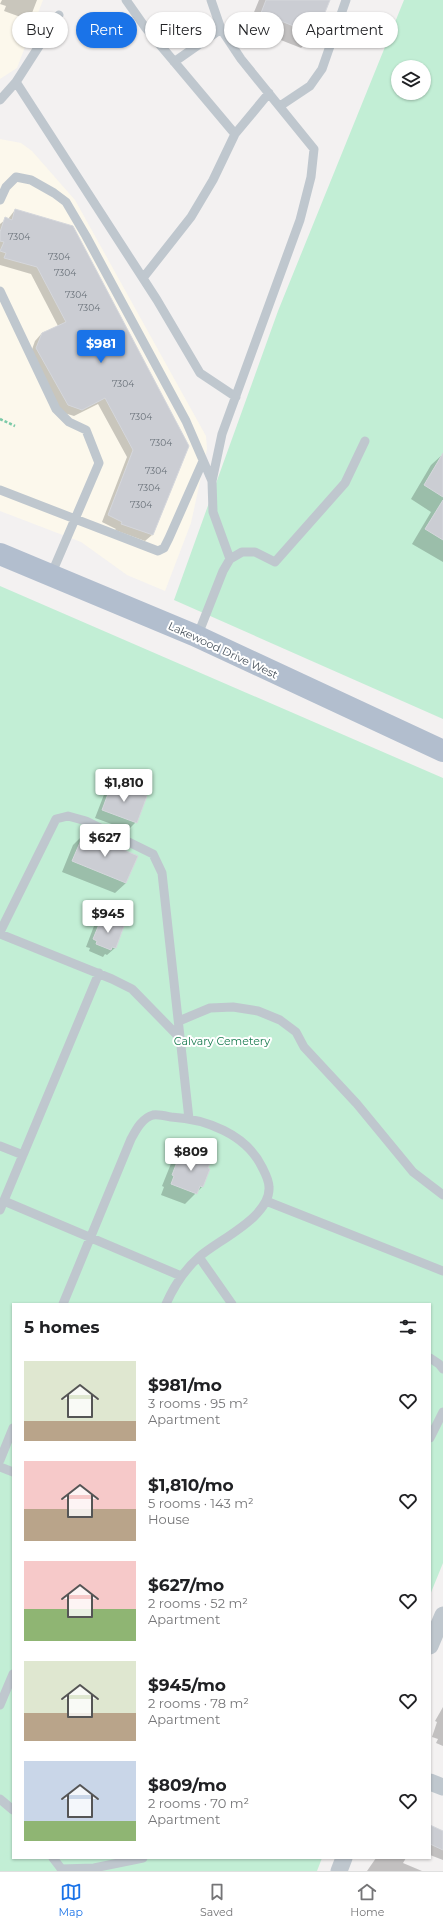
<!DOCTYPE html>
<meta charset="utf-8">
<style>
:root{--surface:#fff;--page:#f6f6f6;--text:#202124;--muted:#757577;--line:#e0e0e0;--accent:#1a73e8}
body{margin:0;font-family:Montserrat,sans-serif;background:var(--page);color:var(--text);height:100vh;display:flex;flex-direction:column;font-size:15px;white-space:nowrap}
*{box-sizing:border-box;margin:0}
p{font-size:13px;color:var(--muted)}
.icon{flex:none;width:22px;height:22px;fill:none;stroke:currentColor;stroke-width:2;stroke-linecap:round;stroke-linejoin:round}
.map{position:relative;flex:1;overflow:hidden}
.sheet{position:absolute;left:12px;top:1303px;width:419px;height:556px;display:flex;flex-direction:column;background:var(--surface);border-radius:0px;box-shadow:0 1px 3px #0004}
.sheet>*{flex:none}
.banner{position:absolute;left:12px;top:12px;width:419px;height:36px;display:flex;gap:8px}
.buttons{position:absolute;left:391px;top:60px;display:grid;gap:8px}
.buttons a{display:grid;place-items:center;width:40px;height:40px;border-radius:50%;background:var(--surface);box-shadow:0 1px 3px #0004;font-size:20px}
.price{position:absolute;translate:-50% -34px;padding:0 9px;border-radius:4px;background:#fff;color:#222;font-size:13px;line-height:26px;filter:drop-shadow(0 1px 2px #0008)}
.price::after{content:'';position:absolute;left:50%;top:24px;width:12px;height:9px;margin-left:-6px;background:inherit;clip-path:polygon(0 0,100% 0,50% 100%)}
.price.on{background:var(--accent);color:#fff}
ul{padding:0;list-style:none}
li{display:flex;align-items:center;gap:12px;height:100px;padding:0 12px}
li span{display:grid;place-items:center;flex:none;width:112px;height:80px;border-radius:0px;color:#555}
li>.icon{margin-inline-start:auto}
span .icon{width:48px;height:48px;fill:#fffc;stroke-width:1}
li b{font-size:17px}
h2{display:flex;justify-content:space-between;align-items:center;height:48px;padding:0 12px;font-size:17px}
.pill{padding:0 14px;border-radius:18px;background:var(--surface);box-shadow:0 1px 3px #0004;font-size:14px;line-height:36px}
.pill.on{background:var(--accent);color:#fff}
.tabs{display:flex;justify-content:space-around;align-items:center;height:56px;border-top:1px solid var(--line);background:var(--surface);font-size:11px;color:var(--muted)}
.tabs a{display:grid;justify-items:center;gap:2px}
.tabs .on{color:var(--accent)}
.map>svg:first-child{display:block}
.commercial{fill:#fcf8ec}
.green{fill:#c2eed5;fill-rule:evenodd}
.shadow{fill:#0003}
.building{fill:#cbcdd3;stroke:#d5d7dc}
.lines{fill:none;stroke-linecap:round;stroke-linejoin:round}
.path{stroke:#7bcaa8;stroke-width:2.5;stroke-dasharray:3 2;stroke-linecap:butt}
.service{stroke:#bfc7ce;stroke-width:9}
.minor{stroke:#bfc7ce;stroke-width:17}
.primary{stroke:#b2bece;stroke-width:22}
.labels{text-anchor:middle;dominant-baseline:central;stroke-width:4;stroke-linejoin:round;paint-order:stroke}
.number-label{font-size:9px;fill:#6a727a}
.street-label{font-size:11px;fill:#49535d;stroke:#fff}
.park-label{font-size:11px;fill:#1c7d52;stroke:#fff}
</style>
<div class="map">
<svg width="443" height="1871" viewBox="0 0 443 1871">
<rect width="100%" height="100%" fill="#f3f1f1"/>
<path class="commercial" d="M 0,0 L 43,0 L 17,68 L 0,79 Z
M 0,139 L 21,143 L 32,151 L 75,200 L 206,436 L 207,449 L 191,523 L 165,591 L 127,575 L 81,542 L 0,511 Z"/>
<path class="green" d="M 404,0 L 443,0 L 443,719 L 174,600 L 278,311 ZM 398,67 L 424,67 L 424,93 L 398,93 Z
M 0,586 L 443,778 L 443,1563 L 430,1595 L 430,1304 L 13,1304 L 13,1858 L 322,1858 L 317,1871 L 0,1871 Z"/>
<path class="shadow" d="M 2,0 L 37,0 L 32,13 L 26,19 L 4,11 L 6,6 L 0,4 Z
M 259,0 L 329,0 L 315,34 L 301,48 L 248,27 Z
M 15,210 L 188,446 L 152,535 L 145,541 L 115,530 L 116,529 L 102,522 L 127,457 L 98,404 L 74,416 L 61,412 L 30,355 L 35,341 L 42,333 L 58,326 L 31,274 L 0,265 L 0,224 L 6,219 L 8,219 Z
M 443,454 L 443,562 L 412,544 L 431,512 L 411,499 L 431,465 Z
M 112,784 L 136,822 L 128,830 L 95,818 L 105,792 Z
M 84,834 L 126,883 L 115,893 L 62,872 L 73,845 Z
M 102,918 L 123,927 L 115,948 L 107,955 L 105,954 L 103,957 L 89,951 L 90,948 L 86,947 L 94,926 Z
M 183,1150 L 209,1169 L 202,1187 L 185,1204 L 161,1195 L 164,1187 L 162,1186 L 172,1161 Z
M 443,1707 L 443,1746 L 436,1743 L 438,1739 L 432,1737 L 437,1722 L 435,1721 Z
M 430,1827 L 443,1832 L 443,1860 L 430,1855 Z
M 376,1858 L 406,1858 L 403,1863 L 422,1871 L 367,1871 Z"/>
<path class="building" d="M 266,0 L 330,0 L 316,35 L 261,13 Z
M 15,209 L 73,226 L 189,446 L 153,535 L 121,524 L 122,522 L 108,515 L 133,450 L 105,398 L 82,410 L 68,405 L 36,348 L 42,333 L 66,322 L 37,267 L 4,258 L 6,253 L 0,251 L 4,242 L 0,241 L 0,232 L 5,217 L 12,220 Z
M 443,453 L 443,497 L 424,485 Z
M 443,500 L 443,540 L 425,529 Z
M 112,783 L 147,796 L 137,823 L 102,810 Z
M 84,833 L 138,856 L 126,883 L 72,861 Z
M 102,917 L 124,926 L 116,948 L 112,947 L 111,950 L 96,944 L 97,941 L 93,939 Z
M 182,1149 L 211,1160 L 208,1168 L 210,1169 L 203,1187 L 200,1186 L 197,1194 L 171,1184 L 174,1176 L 172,1175 Z
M 430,1825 L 443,1831 L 443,1850 L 430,1844 Z"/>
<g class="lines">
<path class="path" d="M 0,419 L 15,426"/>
<path class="service" d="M 126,0 L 145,27 L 235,134
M 211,0 L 221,29 L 241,59 L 314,149 L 311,177 L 300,220 L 222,434 L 212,481 L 213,512 L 230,559
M 174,62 L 221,29
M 16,82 L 157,300 L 200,373 L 236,397
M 0,100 L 16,82 L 59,15
M 280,106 L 310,86 L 322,69 L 346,0
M 0,200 L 6,187 L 16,177 L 31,180 L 54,193 L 66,202 L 86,236 L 186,421 L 212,481
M 143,278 L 191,217 L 213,180 L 235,134 L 269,93
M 0,291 L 56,409 L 69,422 L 86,430 L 99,463 L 51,575
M 0,490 L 158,551 L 164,548 L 169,538 L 203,461
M 197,637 L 223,571 L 230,559 L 242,552 L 255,552 L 275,562 L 345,483 L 365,441
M 0,932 L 56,819 L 68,816 L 86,821 L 153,854 L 162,873 L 189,1119
M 0,934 L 112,979 L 132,989 L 180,1038
M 179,1021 L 210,1008 L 233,1007 L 258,1011 L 280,1020 L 296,1032 L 304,1047 L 357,1104 L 413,1172 L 443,1195
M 0,1146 L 23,1155
M 4,1201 L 181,1276
M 266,1201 L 443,1271
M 0,1210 L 99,973
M 199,1257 L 232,1304
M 63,1304 L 131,1139 C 136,1130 142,1118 153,1115 C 158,1114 166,1116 171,1117 C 206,1119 246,1134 262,1167 C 265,1173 269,1180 269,1187 C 271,1217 218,1240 199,1257 C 184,1270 174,1286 166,1304
M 430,1358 L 439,1364 L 443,1369
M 430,1438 L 443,1412
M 0,1460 L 13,1428
M 0,1467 L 13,1472
M 0,1705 L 13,1674
M 0,1799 L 13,1810
M 53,1858 L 63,1871
M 61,1869 L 94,1868 L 143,1858"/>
<path class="minor" d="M 430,1646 L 443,1615
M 430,1782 L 443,1787
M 339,1871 L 344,1858"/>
<path class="primary" d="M 0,554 L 194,635 L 443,751"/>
</g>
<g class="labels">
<g class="number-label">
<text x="19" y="236">7304</text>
<text x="59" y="256">7304</text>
<text x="65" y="272">7304</text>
<text x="76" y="294">7304</text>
<text x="89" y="307">7304</text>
<text x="123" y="383">7304</text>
<text x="141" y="416">7304</text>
<text x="161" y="442">7304</text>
<text x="156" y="470">7304</text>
<text x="149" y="487">7304</text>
<text x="141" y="504">7304</text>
</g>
<g class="street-label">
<text transform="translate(223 650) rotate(25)">Lakewood Drive West</text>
</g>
<g class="park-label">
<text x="222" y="1041">Calvary Cemetery</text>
</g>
</g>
</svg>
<div class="buttons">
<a><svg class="icon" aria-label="layers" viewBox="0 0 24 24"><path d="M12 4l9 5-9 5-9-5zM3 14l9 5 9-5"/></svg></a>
</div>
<b class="price on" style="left:101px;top:364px">$981</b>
<b class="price" style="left:124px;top:803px">$1,810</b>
<b class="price" style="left:105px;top:858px">$627</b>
<b class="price" style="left:108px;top:934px">$945</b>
<b class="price" style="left:191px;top:1172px">$809</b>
<div class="banner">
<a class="pill">Buy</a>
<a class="pill on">Rent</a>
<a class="pill">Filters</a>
<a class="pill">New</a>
<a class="pill">Apartment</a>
</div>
<section class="sheet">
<h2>5 homes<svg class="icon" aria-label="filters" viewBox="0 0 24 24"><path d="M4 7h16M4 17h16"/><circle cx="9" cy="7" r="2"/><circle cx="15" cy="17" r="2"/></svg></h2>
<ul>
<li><span style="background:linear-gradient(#dfe7d0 75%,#b9a48a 0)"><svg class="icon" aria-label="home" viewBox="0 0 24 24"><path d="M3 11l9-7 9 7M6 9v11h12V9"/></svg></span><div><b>$981/mo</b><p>3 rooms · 95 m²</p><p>Apartment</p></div><svg class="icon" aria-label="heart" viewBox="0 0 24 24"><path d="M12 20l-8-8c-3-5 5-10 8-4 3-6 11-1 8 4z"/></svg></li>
<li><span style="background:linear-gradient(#f6c9c9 60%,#b9a48a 0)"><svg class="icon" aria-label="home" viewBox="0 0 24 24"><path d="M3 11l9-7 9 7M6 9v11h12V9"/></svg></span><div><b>$1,810/mo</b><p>5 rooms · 143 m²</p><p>House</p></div><svg class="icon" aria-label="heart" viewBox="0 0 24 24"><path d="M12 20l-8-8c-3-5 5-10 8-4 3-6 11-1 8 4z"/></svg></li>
<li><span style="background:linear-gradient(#f6c9c9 60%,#8fb573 0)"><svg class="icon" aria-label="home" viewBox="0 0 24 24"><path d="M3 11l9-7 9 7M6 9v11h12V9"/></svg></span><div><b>$627/mo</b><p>2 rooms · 52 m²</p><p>Apartment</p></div><svg class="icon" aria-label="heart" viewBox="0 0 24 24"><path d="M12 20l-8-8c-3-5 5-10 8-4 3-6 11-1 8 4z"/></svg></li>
<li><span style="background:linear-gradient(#dfe7d0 65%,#b9a48a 0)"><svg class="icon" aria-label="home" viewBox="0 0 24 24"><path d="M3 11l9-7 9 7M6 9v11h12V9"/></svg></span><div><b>$945/mo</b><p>2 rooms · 78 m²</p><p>Apartment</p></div><svg class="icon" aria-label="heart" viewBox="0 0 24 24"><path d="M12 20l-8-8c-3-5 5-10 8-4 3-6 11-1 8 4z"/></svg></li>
<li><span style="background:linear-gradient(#c9d6e8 75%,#8fb573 0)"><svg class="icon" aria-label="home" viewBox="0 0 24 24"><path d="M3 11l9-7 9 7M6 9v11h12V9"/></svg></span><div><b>$809/mo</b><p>2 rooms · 70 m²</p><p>Apartment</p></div><svg class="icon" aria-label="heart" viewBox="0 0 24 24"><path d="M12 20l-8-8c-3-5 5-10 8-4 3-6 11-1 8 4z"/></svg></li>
</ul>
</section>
</div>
<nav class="tabs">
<a class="on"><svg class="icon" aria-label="map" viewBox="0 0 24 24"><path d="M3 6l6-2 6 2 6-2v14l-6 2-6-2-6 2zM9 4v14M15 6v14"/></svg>Map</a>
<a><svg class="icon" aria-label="saved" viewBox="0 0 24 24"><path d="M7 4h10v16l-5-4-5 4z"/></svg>Saved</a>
<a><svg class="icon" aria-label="home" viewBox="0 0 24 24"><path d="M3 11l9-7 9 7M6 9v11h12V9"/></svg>Home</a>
</nav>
